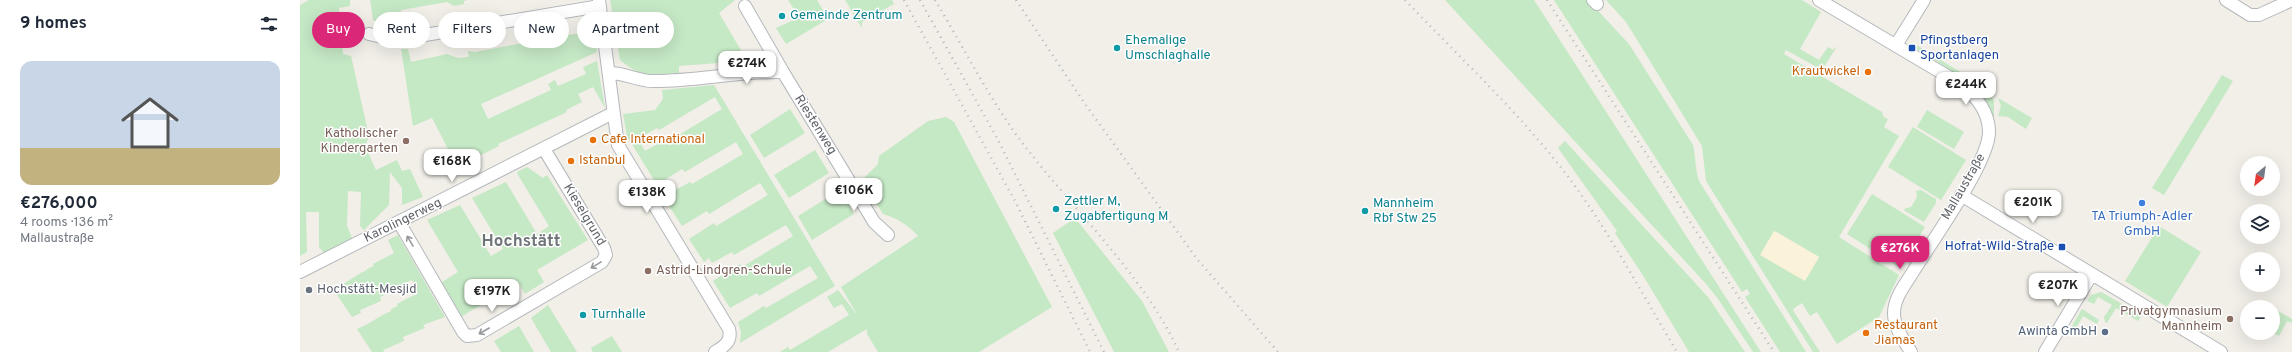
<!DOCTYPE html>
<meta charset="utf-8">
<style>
:root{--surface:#fff;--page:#f6f6f7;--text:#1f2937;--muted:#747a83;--line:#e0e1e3;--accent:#db2777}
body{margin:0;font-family:Overpass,sans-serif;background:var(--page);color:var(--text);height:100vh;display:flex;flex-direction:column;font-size:15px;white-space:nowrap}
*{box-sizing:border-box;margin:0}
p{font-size:13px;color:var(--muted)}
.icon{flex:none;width:22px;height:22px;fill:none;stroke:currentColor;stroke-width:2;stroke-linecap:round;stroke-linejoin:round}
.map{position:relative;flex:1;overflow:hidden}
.side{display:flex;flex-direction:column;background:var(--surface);width:300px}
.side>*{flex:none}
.banner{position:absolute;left:12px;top:12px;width:380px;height:36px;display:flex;gap:8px}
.needle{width:26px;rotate:209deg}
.buttons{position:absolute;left:1940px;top:156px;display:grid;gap:8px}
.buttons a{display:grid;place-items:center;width:40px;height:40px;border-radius:50%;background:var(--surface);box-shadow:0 4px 16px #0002;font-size:20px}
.price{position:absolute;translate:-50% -34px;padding:0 9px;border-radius:8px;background:#fff;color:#222;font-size:13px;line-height:26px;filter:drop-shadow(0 1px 2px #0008)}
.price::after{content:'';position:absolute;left:50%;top:24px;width:12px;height:9px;margin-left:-6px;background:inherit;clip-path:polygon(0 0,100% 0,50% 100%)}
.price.current{background:var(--accent);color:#fff}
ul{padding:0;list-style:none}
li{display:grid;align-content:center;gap:8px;height:212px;padding:0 20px}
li+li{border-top:1px solid var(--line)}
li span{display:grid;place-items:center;height:124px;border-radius:12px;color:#555}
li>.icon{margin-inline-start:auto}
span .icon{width:72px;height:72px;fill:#fffc;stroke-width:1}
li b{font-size:17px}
h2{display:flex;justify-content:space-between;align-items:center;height:48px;padding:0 20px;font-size:17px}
.tag{padding:0 14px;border-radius:18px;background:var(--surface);box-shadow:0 4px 16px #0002;font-size:14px;line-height:36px}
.tag.current{background:var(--accent);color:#fff}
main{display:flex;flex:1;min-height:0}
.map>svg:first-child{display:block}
.green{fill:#c5e8c5;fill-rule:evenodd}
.sand{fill:#fbf3d9}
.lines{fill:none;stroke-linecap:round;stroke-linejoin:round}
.minor-casing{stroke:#b5b8bc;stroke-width:14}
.minor{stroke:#fff;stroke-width:12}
.rail{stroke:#b6b7b8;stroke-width:2.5;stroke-dasharray:1 5;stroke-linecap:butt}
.oneway{stroke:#979a9d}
.culture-dot{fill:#0f9aa8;stroke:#fff;stroke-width:1.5}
.transit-dot{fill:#1a4fb4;stroke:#fff;stroke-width:1.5}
.food-dot{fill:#e8710a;stroke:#fff;stroke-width:1.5}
.education-dot{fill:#8d6e63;stroke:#fff;stroke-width:1.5}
.shop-dot{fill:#3f7fe0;stroke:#fff;stroke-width:1.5}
.worship-dot{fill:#6b7280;stroke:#fff;stroke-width:1.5}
.service-dot{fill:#5c6f8a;stroke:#fff;stroke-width:1.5}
.labels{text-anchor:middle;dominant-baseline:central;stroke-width:3;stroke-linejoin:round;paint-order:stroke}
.culture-label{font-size:13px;fill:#0d838f;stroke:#fff;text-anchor:start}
.transit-label{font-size:13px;fill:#164399;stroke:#fff;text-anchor:start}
.food-label{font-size:13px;fill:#c56008;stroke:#fff;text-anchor:start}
.street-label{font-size:13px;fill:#5f6368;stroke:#fff}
.education-label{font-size:13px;fill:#785e54;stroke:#fff;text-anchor:end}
.shop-label{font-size:13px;fill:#366cbe;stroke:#fff}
.worship-label{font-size:13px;fill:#5b616d;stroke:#fff;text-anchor:start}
.service-label{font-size:13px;fill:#4e5e75;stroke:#fff;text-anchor:end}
.district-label{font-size:17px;font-weight:bold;fill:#70757a;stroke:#fff}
</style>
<main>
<section class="side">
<h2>9 homes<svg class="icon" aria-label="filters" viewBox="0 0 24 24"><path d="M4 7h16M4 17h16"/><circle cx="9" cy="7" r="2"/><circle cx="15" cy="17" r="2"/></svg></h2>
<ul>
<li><span style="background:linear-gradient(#c9d6e8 70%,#c2b280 0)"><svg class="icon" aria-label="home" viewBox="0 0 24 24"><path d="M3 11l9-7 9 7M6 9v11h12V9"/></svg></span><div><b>€276,000</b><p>4 rooms · 136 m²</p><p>Mallaustraße</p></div></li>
</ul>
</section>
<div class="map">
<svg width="1992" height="352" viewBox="0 0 1992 352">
<rect width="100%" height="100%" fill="#f1efe8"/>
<path class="green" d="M 9,0 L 50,0 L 50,6 L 39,8 L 43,54 L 51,56 L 69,136 L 65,146 L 76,170 L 97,160 L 102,171 L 110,169 L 123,197 L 102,205 L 102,188 L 90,172 L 89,205 L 64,230 L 60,226 L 61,192 L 48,191 L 47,226 L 52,238 L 24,253 L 19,247 L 19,212 L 6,212 L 7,252 L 0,256 L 0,5 Z
M 70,0 L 167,0 L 164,1 L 164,4 L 154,6 L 147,2 L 101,10 L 104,26 L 98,34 L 73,20 Z
M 310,0 L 435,0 L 419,13 L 445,57 L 445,61 L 379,66 L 379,73 C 353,76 342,79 320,60 Z
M 488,0 L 517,0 L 528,19 L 486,44 L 476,28 L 496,19 L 493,13 L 495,11 Z
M 545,0 L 592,0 L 594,4 L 562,22 L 562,28 Z
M 1145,0 L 1234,0 L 1461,352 L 1453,352 L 1418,299 L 1407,285 Z
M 1254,0 L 1288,0 L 1329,44 L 1393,145 C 1396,158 1395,169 1399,181 L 1506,352 L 1480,352 L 1445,297 L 1450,294 L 1447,289 L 1442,292 Z
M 1306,0 L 1502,0 L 1521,12 L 1500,49 L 1519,60 L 1528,47 L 1533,50 L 1535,47 L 1536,48 L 1522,70 L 1486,50 L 1484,54 L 1582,112 L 1584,117 L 1588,119 L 1584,127 L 1599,136 L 1539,237 L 1599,275 L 1579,317 L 1537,344 L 1517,312 L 1510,316 L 1502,303 L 1493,309 L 1494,312 L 1520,352 L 1513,352 L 1406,181 L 1402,146 L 1326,22 ZM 1475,231 L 1519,257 L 1505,280 Z
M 292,14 L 297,52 L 181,104 L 188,119 L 251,90 L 248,84 L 255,80 L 258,86 L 286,74 L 283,67 L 297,61 L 305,108 L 293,87 L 278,94 L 282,102 L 266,110 L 267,112 L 198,144 L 199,146 L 167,162 L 162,152 L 141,162 L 136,154 L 148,149 L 132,118 L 113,126 L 101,49 L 108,49 L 111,62 L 147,54 L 158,58 L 169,57 L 168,51 L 175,52 L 228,42 L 232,46 L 239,45 L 245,38 L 281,33 L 279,21 L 283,16 Z
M 1613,43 L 1670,78 L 1691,96 L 1694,101 L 1694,117 L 1691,118 L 1676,86 L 1612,46 Z
M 1922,75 L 1933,81 L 1864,195 L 1852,188 Z
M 414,85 L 535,286 L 440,343 L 441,332 L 438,322 L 464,306 L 466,308 L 518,278 L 510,266 L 459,296 L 457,293 L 430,308 L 413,281 L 440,264 L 442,267 L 493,236 L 486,225 L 434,255 L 432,252 L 412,263 L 409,258 L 404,262 L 389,239 L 414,223 L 416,226 L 468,195 L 460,183 L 409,214 L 407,211 L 382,226 L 363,197 L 390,182 L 392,184 L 443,154 L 436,142 L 385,172 L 382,169 L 357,185 L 327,136 L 323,114 L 355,110 L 363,99 L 362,90 ZM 415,97 L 422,109 L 367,142 L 365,140 L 345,151 L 338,139 L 357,128 L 359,130 Z
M 1698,98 L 1732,118 L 1726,129 L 1708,117 L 1698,116 L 1701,106 Z
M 490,109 L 505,133 L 464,158 L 450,135 Z
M 1627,110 L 1664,132 L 1654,149 L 1617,127 Z
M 646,117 L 654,122 L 752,307 L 679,352 L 578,352 L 567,334 L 567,329 L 528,352 L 480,352 L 488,347 L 490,350 L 549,315 L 542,304 L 534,308 L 527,297 L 538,290 L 558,316 L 541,287 L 618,236 C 608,225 597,218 583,214 L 562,180 L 578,164 L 579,156 L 628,121 Z
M 1613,127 L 1666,160 L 1641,200 L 1588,167 Z
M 1265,141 L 1408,297 L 1445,352 L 1389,352 L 1344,277 L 1315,233 L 1317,231 L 1258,148 Z
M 515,150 L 529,173 L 489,198 L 474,175 Z
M 227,167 L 243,178 L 247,175 L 288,240 L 237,270 L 244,282 L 225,294 L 218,282 L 161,317 L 142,282 L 158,272 L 127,220 L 160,205 L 191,256 L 203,249 L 172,198 L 206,182 L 237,234 L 249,226 L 218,175 L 217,172 Z
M 540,190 L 554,214 L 512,240 L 498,216 Z
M 1621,190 L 1636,199 L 1636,203 L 1624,222 L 1605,211 L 1604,209 L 1611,207 L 1617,197 L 1616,191 Z
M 1572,194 L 1625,227 L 1600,268 L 1547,234 Z
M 775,218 L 842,301 L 869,352 L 814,352 L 753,233 Z
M 1859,226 L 1901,252 L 1867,307 L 1825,281 Z
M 98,235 L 145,317 L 123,325 L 125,328 L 103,337 L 104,341 L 83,350 L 84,352 L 72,352 L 57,329 C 72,323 77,317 91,311 L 91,309 L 98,306 L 97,304 L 118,293 L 112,280 L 100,285 L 101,288 L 80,297 L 81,301 L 60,310 L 61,313 L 52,317 L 33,289 C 48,283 53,276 67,270 L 67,269 L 74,266 L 73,264 L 94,253 L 88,240 Z
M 1801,292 L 1842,315 L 1838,321 L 1816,308 L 1807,323 L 1805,322 L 1804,317 L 1812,305 L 1798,297 L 1794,304 L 1787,301 L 1791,295 Z
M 248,305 L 277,352 L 251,352 L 231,318 Z
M 1973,308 L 1992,319 L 1992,323 L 1987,321 L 1979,336 L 1973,333 Z
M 1782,309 L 1799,320 L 1797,324 L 1783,316 L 1773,333 L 1769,331 Z
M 219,326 L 234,352 L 201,352 L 194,341 Z
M 312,336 L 322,352 L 293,352 L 291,348 Z"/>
<path class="sand" d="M 1474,231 L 1519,257 L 1505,281 L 1460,255 Z"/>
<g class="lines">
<defs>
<path id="minor" d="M 299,0 L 318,145 L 429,329 C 432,341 425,346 415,352
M 1293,0 L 1297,4
M 1519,0 L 1659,83 C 1674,94 1688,110 1689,130 C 1691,161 1629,245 1611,275 C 1604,286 1594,299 1594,313 C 1594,328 1604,340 1611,352
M 1926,0 L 1950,15 L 1959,15 L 1992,0
M 445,6 L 483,72
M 69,34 L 95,40 L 300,6
M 1596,45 L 1624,0
M 310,73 C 326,73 340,82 355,81 C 398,81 440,71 483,72 L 574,222 L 588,235
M 1661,195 L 1921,352
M 99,222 L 163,332 L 167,336 L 177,335 L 302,262 L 306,255 L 304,248 L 244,149
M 0,272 L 313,113
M 1745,352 L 1792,274"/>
</defs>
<use href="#minor" class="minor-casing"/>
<use href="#minor" class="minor"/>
<path class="rail" d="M 604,0 L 715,201 L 790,352
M 620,0 L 698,140 L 804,352
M 635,0 C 664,48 693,106 727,149 C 776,212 846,279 879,352
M 716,0 L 785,104 L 897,259 L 978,352
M 1105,0 C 1163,61 1226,119 1275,186 C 1313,239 1344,297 1377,352
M 1247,0 L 1474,352"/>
</g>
<defs><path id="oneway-shaft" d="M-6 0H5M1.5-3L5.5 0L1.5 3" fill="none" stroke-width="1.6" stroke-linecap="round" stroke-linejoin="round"/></defs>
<g class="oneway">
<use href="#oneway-shaft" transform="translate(110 241) rotate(-120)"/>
<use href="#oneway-shaft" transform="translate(296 265) rotate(149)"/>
<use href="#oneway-shaft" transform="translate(184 331) rotate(150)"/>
</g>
<g class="culture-dot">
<circle cx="482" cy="16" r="4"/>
<circle cx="817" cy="48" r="4"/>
<circle cx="756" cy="209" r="4"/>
<circle cx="1065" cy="211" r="4"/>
<circle cx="283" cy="315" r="4"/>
</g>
<g class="transit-dot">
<rect x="1608" y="44" width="8" height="8" rx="2"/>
<rect x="1758" y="243" width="8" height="8" rx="2"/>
</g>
<g class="food-dot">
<circle cx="1568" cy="72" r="4"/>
<circle cx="293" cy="140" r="4"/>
<circle cx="271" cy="161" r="4"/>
<circle cx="1566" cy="333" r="4"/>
</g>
<g class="education-dot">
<circle cx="106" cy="141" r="4"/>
<circle cx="348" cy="271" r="4"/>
<circle cx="1930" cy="319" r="4"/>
</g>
<circle class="shop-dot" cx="1842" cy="203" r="4"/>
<circle class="worship-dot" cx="9" cy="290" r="4"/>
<circle class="service-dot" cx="1805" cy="332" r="4"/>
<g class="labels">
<g class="culture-label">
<text x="490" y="16">Gemeinde Zentrum</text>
<text x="825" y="41">Ehemalige<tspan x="825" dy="15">Umschlaghalle</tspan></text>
<text x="764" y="202">Zettler M,<tspan x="764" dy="15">Zugabfertigung M</tspan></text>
<text x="1073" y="204">Mannheim<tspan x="1073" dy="15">Rbf Stw 25</tspan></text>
<text x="291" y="315">Turnhalle</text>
</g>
<g class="transit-label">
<text x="1620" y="41">Pfingstberg<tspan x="1620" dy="15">Sportanlagen</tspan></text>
<text x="1754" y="247" text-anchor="end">Hofrat-Wild-Straße</text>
</g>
<g class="food-label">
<text x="1560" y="72" text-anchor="end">Krautwickel</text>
<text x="301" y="140">Cafe International</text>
<text x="279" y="161">Istanbul</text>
<text x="1574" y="326">Restaurant<tspan x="1574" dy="15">Jiamas</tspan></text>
</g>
<g class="street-label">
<text transform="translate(515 125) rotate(58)">Riestenweg</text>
<text transform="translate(1664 187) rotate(-60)">Mallaustraße</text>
<text transform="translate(284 215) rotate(59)">Kieselgrund</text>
<text transform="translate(103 221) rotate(-26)">Karolingerweg</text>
</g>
<g class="education-label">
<text x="98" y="134">Katholischer<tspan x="98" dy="15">Kindergarten</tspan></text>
<text x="356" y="271" text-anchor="start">Astrid-Lindgren-Schule</text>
<text x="1922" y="312">Privatgymnasium<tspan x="1922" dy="15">Mannheim</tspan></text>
</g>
<g class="shop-label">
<text x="1842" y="217">TA Triumph-Adler<tspan x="1842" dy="15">GmbH</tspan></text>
</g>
<g class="worship-label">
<text x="17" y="290">Hochstätt-Mesjid</text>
</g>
<g class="service-label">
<text x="1797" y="332">Awinta GmbH</text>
</g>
<g class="district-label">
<text x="221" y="242">Hochstätt</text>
</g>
</g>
</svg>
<div class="buttons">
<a><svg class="needle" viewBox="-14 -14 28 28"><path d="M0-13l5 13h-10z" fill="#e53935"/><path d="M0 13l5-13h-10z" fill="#747a83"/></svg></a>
<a><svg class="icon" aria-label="layers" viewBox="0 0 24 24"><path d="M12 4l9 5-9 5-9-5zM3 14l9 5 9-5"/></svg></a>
<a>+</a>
<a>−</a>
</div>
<b class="price" style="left:447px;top:85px">€274K</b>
<b class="price" style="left:1666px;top:106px">€244K</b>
<b class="price" style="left:152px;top:183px">€168K</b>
<b class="price" style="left:554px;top:212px">€106K</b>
<b class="price" style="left:347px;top:214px">€138K</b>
<b class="price" style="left:1733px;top:224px">€201K</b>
<b class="price current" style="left:1600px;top:270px">€276K</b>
<b class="price" style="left:1758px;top:307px">€207K</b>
<b class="price" style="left:192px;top:313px">€197K</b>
<div class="banner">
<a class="tag current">Buy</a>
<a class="tag">Rent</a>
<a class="tag">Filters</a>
<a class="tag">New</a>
<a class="tag">Apartment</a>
</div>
</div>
</main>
